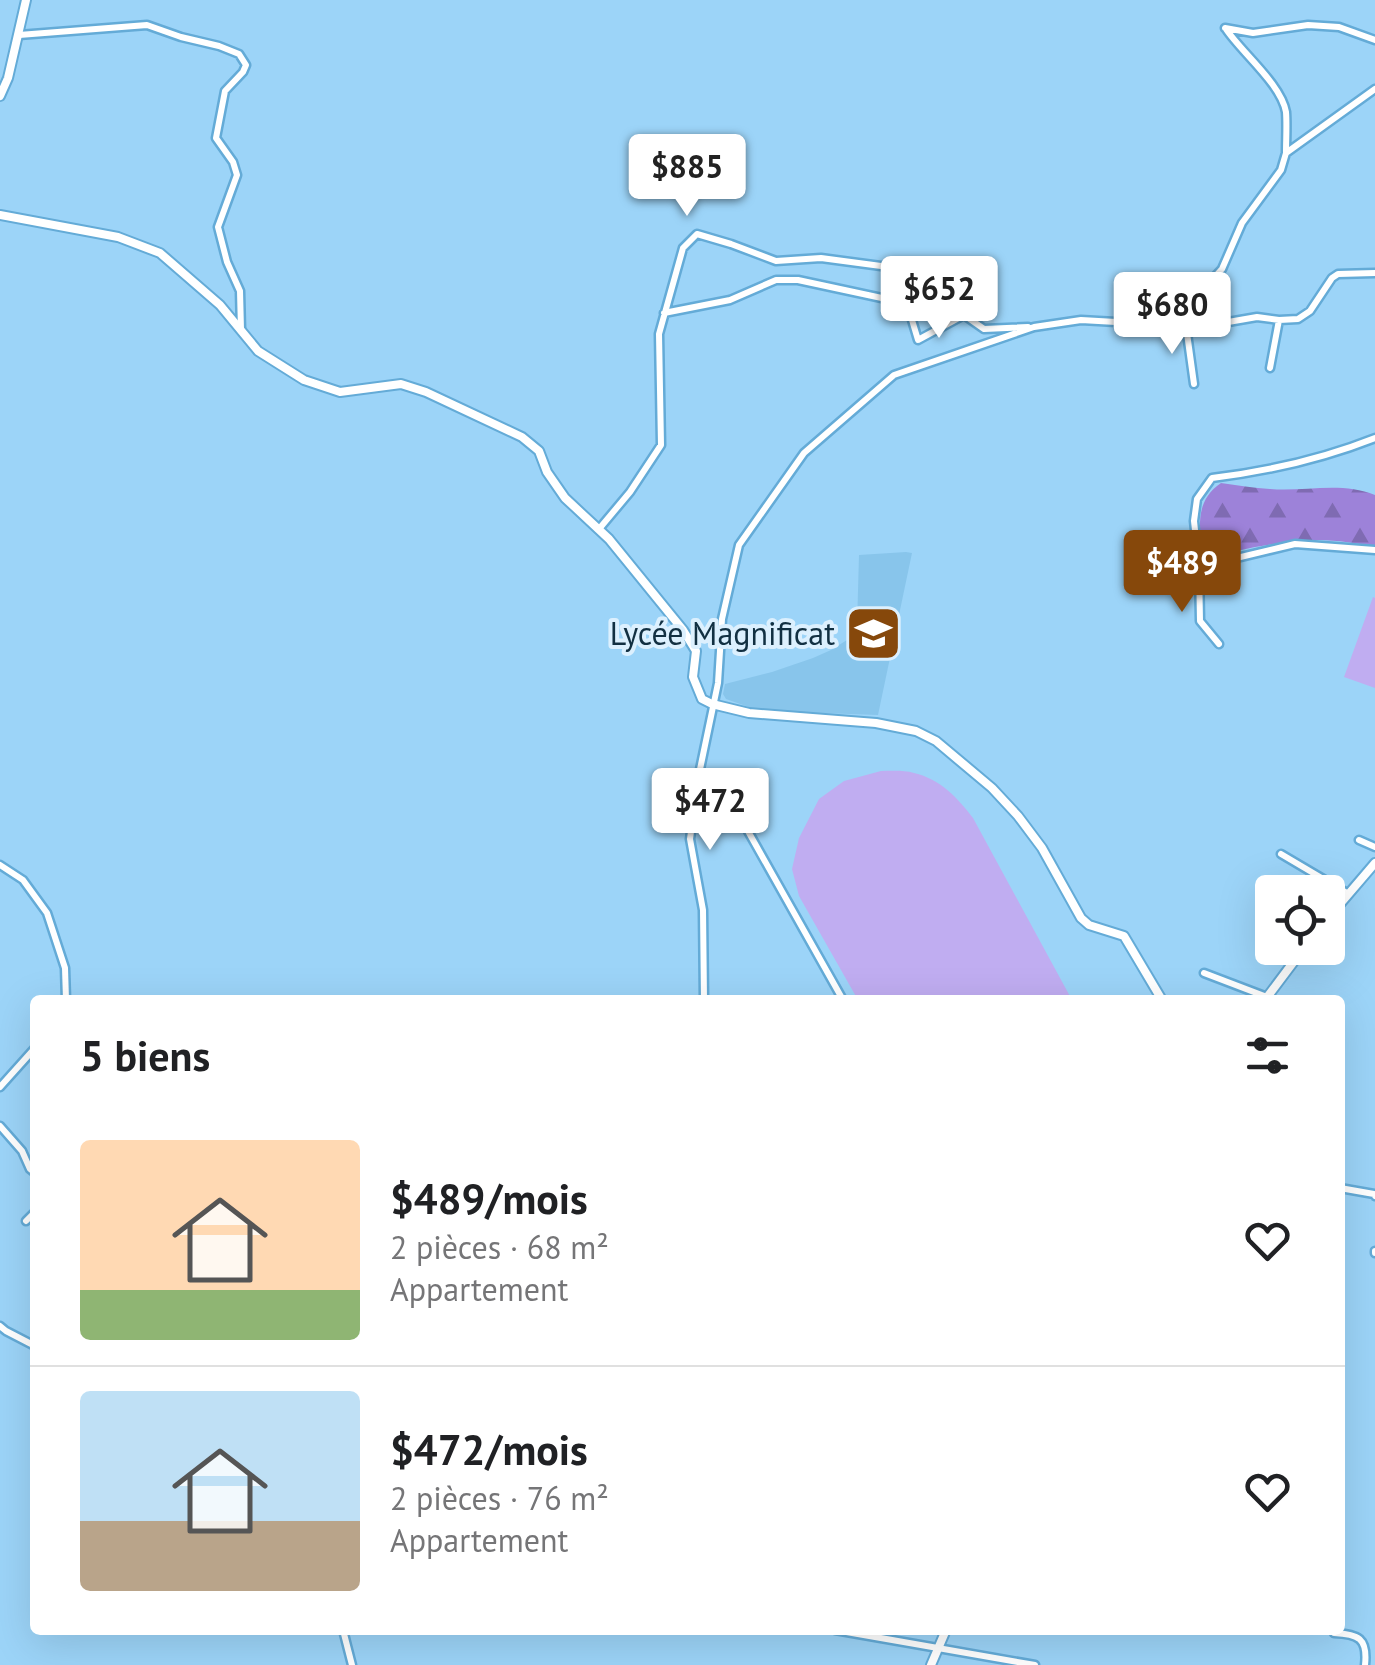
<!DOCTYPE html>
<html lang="fr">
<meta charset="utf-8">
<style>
:root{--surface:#fff;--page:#f2f2f2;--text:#202124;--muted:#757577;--line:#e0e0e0;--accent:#86480b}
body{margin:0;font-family:"PT Sans",sans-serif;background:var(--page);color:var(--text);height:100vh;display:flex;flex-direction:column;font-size:38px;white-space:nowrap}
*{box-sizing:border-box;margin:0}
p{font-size:32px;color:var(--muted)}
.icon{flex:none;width:55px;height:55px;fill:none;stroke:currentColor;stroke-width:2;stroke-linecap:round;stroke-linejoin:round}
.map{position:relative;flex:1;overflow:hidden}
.sheet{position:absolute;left:30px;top:995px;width:1315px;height:640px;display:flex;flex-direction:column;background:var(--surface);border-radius:10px;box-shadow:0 10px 40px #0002}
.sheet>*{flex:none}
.controls{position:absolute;left:1255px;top:875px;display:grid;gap:20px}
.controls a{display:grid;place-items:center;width:90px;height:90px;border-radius:10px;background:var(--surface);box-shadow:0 10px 40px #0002;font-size:50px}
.price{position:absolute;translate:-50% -85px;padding:0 22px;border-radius:10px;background:#fff;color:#222;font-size:32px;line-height:65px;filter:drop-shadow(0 2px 5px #0008)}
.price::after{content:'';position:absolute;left:50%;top:60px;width:30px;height:22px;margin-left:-15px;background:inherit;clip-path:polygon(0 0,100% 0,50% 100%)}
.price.active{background:var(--accent);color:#fff}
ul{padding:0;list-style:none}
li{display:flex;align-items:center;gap:30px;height:250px;padding:0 50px}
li+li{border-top:2px solid var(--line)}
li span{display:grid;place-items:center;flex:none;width:280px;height:200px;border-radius:10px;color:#555}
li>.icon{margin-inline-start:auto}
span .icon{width:120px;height:120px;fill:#fffc;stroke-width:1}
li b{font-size:42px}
h2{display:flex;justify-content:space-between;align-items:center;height:120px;padding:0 50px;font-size:42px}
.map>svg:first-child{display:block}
.built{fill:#88c5eb}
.forest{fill:url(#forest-firs)}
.garden{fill:#c0adf1}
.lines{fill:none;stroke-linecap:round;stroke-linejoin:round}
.minor-casing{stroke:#64abd7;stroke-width:11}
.tertiary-casing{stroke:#64abd7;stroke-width:12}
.minor{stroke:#fff;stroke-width:6}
.tertiary{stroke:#fff;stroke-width:8}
.labels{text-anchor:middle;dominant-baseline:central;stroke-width:8;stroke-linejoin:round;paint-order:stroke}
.poi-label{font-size:32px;fill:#123042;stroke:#dcf0fe;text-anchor:end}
</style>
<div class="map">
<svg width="1375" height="1665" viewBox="0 0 1375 1665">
<defs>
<pattern id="forest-firs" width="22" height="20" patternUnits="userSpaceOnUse" patternTransform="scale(2.5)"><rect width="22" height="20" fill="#9d82d9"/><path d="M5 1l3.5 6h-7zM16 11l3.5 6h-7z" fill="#7f6bb2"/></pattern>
</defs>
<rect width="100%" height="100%" fill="#9cd4f8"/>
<path class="built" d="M 906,552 L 912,553 L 878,715 L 760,711 L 726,699 L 723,694 L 725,684 L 772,672 L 813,658 L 831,650 L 847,640 L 857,626 L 859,555 Z"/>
<path class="forest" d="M 1221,483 C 1237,485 1254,488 1270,489 C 1305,492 1341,481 1375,495 L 1375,546 C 1357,544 1338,540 1319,540 C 1282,541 1237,548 1202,562 C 1201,531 1192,503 1221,483 Z"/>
<path class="garden" d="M 1373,597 L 1375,598 L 1375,688 L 1344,677 Z
M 881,771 C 892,771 904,770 914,773 C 940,779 958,798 973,818 L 1072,1000 L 858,1000 L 799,896 L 792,869 L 799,838 L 819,799 L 844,781 Z"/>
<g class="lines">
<defs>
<path id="minor" d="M 1225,28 L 1253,33 L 1308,25 L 1339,27 L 1375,40
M 1226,29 C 1242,53 1281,84 1286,112 C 1287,125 1286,140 1286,153
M 19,35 L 147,25 L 181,37 L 219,46 L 239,54 L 246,65 L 243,72 L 225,91 L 216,138 L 233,162 L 237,175 L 218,227 L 227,262 L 240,291 L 241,330
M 664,313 L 730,300 L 776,280 L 798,280 L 891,300 L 909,310 L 918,340 L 964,315
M 1211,325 L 1206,291 L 1209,283 L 1222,269 L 1242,223 L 1281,170 L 1286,153 L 1375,89
M 1186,326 L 1194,384
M 1270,368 L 1279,320
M 599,529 L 630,492 L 661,445 L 659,334 L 683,248 L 697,234 L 731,244 L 776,261 L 821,258 L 896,268 L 941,290 L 964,315 L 984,329 L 1028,327
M 1199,567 L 1295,544 L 1375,550
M 1219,644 L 1200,621 L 1199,567 L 1194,521 L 1197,499 L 1212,478 C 1269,471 1322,459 1375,438
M 700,775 L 728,800 L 744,824 L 843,1000
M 1359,840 L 1375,847
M 1281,854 L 1347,893
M 0,865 L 23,880 L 47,913 L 65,968 L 66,1000
M 1204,973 L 1267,997
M 704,1000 L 703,910 L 690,839 L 699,774 L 718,683 L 722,619 L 739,545 L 804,453 L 894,375 L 1034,327 L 1081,320 L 1186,326 L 1211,325 L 1257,317 L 1279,320 L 1298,319 L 1310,311 L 1332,278 L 1338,274 L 1375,273
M 0,1087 L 35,1048
M 0,1126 L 22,1151 L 30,1169 L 35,1173
M 1340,1188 L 1374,1194 L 1375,1196
M 26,1221 L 35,1212
M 1375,1251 L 1375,1253
M 0,1326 L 6,1331 L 35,1346
M 343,1630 L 352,1665
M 835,1630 L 1035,1665
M 1334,1633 C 1358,1634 1368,1638 1365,1665"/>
<path id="tertiary" d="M 0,96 L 8,78 L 26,0
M 0,215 L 118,237 L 160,253 L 220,305 L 258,351 L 304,380 L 340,392 L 401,384 L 426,392 L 522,437 L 539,451 L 547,472 L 565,498 L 609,539 L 683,630 L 696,651 L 693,677 L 702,699 L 712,704 L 749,713 L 876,723 L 916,731 L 936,741 L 992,788 L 1018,816 L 1042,848 L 1081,918 L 1089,925 L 1124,936 L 1162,1000
M 1328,918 L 1375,863
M 1265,1000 L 1304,948
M 931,1665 L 946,1630"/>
</defs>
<use href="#minor" class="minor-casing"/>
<use href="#tertiary" class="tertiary-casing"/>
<use href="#minor" class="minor"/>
<use href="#tertiary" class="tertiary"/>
</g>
<defs>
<symbol id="school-square" viewBox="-11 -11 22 22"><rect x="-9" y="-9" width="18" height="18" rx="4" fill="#86480b" stroke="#dcf0fe"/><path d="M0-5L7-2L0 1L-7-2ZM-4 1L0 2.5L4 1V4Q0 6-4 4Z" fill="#fff"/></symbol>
</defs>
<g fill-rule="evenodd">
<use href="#school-square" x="842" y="602" width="63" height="63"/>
</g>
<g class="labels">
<g class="poi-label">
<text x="835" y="633">Lycée Magnificat</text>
</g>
</g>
</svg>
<div class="controls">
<a><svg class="icon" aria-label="locate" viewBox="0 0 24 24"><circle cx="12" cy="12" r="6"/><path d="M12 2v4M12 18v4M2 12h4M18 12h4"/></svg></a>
</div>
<b class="price" style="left:687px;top:219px">$885</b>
<b class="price" style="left:939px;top:341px">$652</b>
<b class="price" style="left:1172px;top:357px">$680</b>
<b class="price active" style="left:1182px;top:615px">$489</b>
<b class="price" style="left:710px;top:853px">$472</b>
<section class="sheet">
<h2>5 biens<svg class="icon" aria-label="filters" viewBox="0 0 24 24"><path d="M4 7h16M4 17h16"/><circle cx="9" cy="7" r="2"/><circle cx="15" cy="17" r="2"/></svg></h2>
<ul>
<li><span style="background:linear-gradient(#ffd9b3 75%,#8fb573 0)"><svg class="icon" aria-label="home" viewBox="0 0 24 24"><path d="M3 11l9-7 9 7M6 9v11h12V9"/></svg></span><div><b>$489/mois</b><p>2 pièces · 68 m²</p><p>Appartement</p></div><svg class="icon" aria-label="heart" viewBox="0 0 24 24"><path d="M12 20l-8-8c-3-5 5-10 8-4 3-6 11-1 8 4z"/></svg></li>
<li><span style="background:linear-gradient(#bfe0f5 65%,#b9a48a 0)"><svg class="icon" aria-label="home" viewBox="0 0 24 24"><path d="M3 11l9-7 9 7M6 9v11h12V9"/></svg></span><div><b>$472/mois</b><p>2 pièces · 76 m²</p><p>Appartement</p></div><svg class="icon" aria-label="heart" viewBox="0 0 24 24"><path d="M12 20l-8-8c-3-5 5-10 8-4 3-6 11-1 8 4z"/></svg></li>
</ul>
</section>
</div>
